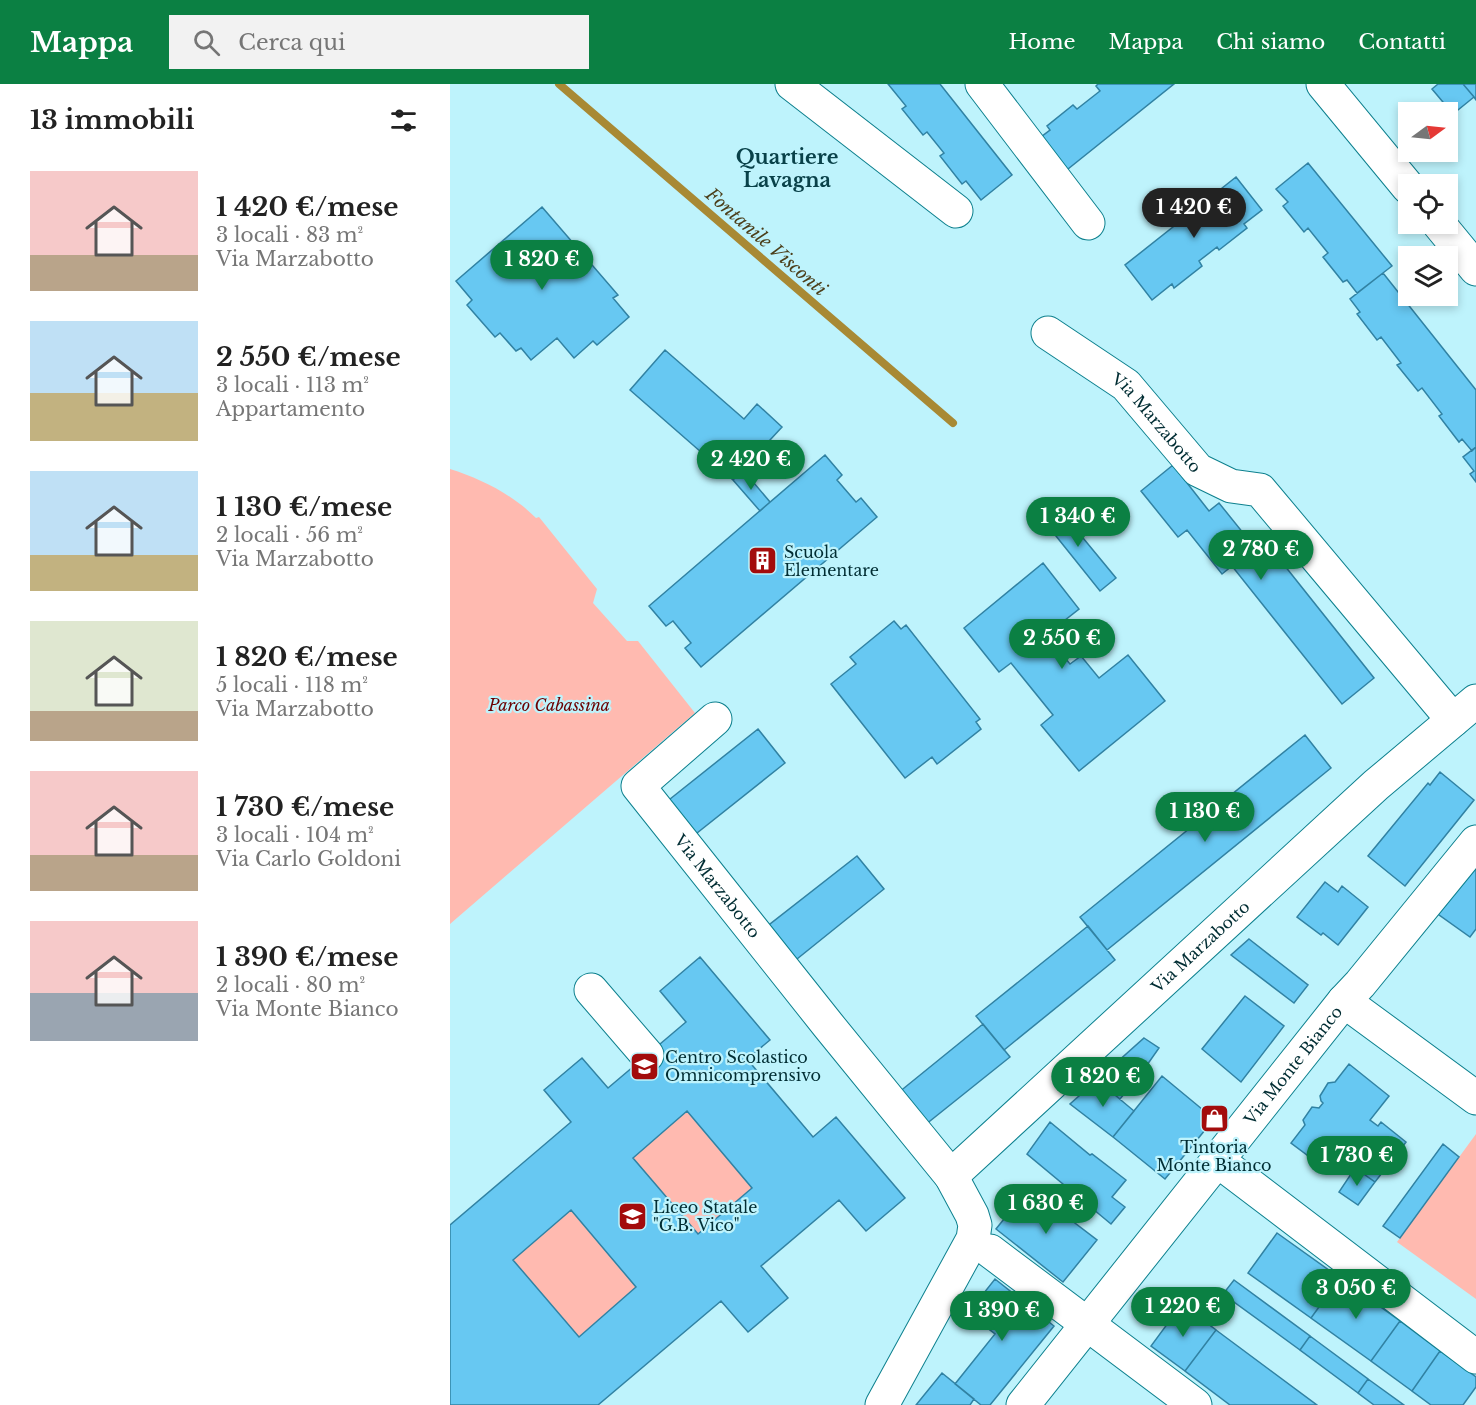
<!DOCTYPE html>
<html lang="it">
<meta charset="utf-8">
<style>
:root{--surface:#fff;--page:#f2f2f2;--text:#222;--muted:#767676;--accent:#0b8043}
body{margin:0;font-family:"Libre Baskerville",serif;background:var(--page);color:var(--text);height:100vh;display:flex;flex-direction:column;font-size:22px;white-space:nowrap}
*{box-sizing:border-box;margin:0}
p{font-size:20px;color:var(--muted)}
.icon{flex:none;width:33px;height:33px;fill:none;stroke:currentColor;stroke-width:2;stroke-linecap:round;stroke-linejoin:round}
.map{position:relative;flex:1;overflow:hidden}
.side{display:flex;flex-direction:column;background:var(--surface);width:450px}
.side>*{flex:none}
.needle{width:39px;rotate:75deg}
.fabs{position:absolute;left:948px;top:18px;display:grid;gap:12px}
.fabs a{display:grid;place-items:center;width:60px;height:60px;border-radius:0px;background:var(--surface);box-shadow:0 3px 9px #0003;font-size:30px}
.price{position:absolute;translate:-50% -51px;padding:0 14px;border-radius:21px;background:var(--accent);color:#fff;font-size:20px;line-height:39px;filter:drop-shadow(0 2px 3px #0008)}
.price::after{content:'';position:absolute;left:50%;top:36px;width:18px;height:14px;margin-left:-9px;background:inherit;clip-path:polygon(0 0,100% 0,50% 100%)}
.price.active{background:#222;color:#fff}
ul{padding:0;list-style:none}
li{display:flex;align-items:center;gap:18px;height:150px;padding:0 30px}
li span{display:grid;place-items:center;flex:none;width:168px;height:120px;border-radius:0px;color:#555}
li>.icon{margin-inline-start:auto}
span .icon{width:72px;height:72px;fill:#fffc;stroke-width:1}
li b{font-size:26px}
h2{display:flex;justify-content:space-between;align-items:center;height:72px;padding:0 30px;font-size:26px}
header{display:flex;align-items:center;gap:36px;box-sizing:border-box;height:84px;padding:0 30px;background:var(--accent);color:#fff}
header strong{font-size:28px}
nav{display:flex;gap:33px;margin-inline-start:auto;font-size:21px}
.search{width:420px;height:54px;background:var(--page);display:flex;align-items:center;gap:15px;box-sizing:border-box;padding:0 21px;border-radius:0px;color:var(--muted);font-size:22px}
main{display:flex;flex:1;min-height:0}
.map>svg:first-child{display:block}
.green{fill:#ffbab0}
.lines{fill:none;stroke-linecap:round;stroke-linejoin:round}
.stream{stroke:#a88934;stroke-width:8}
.building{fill:#67c8f2;stroke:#3182a3;stroke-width:1.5;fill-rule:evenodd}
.minor-casing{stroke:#0d808e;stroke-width:35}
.minor{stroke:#fff;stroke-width:33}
.labels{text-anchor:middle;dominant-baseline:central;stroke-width:4.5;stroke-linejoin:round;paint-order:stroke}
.street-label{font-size:16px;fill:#012d33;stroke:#bef3fc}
.poi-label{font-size:16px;fill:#012d33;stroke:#bef3fc;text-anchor:start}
.park-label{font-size:16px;font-style:italic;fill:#6c0001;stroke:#bef3fc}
.water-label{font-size:18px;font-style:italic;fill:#4c3f1b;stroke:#bef3fc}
.quarter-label{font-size:20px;font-weight:bold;fill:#094149;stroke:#bef3fc}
</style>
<header>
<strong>Mappa</strong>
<div class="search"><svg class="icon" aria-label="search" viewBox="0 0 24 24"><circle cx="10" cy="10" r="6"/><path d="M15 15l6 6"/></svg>Cerca qui</div>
<nav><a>Home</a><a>Mappa</a><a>Chi siamo</a><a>Contatti</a></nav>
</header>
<main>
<section class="side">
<h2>13 immobili<svg class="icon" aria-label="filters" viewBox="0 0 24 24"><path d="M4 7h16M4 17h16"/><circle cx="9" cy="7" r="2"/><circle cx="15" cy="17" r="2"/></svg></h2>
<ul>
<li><span style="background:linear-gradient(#f6c9c9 70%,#b9a48a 0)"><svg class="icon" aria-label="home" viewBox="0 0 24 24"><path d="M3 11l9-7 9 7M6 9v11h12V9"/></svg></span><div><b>1 420 €/mese</b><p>3 locali · 83 m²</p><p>Via Marzabotto</p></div></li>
<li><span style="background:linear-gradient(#bfe0f5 60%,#c2b280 0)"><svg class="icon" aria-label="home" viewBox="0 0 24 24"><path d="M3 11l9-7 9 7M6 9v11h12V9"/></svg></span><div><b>2 550 €/mese</b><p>3 locali · 113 m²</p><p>Appartamento</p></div></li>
<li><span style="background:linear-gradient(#bfe0f5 70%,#c2b280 0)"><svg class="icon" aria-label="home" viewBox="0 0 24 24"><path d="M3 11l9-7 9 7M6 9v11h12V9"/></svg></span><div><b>1 130 €/mese</b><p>2 locali · 56 m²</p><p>Via Marzabotto</p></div></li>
<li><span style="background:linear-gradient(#dfe7d0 75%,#b9a48a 0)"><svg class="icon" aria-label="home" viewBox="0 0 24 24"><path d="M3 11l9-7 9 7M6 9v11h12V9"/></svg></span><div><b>1 820 €/mese</b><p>5 locali · 118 m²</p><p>Via Marzabotto</p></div></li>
<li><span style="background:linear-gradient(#f6c9c9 70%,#b9a48a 0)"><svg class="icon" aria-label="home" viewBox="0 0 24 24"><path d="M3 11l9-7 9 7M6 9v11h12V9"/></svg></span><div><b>1 730 €/mese</b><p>3 locali · 104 m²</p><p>Via Carlo Goldoni</p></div></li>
<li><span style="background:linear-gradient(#f6c9c9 60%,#9aa5b1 0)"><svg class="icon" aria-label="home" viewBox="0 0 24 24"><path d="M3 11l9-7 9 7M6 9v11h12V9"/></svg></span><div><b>1 390 €/mese</b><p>2 locali · 80 m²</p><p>Via Monte Bianco</p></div></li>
</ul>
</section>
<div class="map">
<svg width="1026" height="1321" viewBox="0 0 1026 1321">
<rect width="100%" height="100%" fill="#bef3fc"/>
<path class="green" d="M 0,385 C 32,395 63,411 86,434 L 89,433 L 147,505 L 143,519 L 177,557 L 188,557 L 245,629 L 0,840 Z
M 237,1027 L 302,1104 L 248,1150 L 183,1074 Z
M 1026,1050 L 1026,1215 L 947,1158 Z
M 121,1126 L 186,1203 L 129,1253 L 63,1176 Z"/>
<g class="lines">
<path class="stream" d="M 109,0 L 503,339"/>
</g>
<path class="building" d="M 438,0 L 490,0 L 562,91 L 531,116 L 516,97 L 512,100 L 490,72 L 494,69 L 477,48 L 473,51 L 452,25 L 456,22 Z
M 648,0 L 724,0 L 613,89 L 587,56 L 600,46 L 597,42 L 623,21 L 627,25 L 650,7 L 646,2 Z
M 988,0 L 1013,0 L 1024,13 L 1003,30 L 982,5 Z
M 1013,0 L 1026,0 L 1026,16 L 1024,13 Z
M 858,79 L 942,182 L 907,209 L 897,196 L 893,198 L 873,173 L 878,169 L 858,144 L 854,148 L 833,122 L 838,118 L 826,105 Z
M 786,93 L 812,126 L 794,140 L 797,144 L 769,166 L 767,163 L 749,177 L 752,182 L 724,204 L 722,200 L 702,216 L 675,181 Z
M 92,123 L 168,211 L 163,214 L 179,233 L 147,261 L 143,257 L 124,274 L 107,254 L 81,276 L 71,264 L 66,267 L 50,249 L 45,253 L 17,221 L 22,216 L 6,197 Z
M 933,189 L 1026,306 L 1026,363 L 1022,367 L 1012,355 L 1009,358 L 989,332 L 992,330 L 972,304 L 968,307 L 947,281 L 951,279 L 931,253 L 927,256 L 907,230 L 910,228 L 900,215 Z
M 215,266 L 294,335 L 307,320 L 332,343 L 283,396 L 180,306 Z
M 1026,363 L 1026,398 L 1020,390 L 1024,387 L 1013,373 Z
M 375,371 L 392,391 L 387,396 L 406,418 L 411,414 L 427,433 L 251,583 L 235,564 L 241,559 L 223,537 L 216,542 L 199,522 Z
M 723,381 L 759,427 L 769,419 L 806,465 L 815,457 L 924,594 L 892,620 L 782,482 L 772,490 L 737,446 L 728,453 L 691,407 Z
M 293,386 L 320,418 L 310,427 L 283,396 Z
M 605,420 L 666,494 L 650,507 L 590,432 Z
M 593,479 L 629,525 L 596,551 L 620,580 L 631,572 L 649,594 L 678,571 L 715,617 L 629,687 L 591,641 L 603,631 L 561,579 L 549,588 L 514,544 Z
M 444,537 L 451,545 L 456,541 L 530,635 L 526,638 L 531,645 L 487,680 L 482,673 L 455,694 L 381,600 L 406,580 L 400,573 Z
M 308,645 L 335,679 L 242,753 L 215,719 Z
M 855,651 L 881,684 L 657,866 L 630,833 Z
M 990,688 L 1024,716 L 955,802 L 918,772 L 978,699 L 980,701 Z
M 407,772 L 434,805 L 342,879 L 315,844 Z
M 1026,776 L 1026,845 L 1020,853 L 985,828 Z
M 875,798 L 888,808 L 892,802 L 918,823 L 888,861 L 873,849 L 871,851 L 847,833 Z
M 638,842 L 665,876 L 554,966 L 526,932 Z
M 799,855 L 858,901 L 844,919 L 781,871 Z
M 250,873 L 320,956 L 297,975 L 363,1053 L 386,1033 L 455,1114 L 416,1147 L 389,1116 L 311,1182 L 338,1214 L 298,1248 L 271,1217 L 148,1321 L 0,1321 L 0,1141 L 121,1038 L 94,1006 L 132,974 L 158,1004 L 236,938 L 210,907 ZM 237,1027 L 302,1104 L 248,1150 L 183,1074 ZM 121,1126 L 186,1203 L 129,1253 L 63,1176 Z
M 795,912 L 834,942 L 791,998 L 752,965 Z
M 533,940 L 560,973 L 470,1045 L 443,1013 Z
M 694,954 L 709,964 L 690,991 L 687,988 L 678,1000 L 681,1002 L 670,1015 L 647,996 Z
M 899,980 L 939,1012 L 920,1036 L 928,1042 L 931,1038 L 956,1058 L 925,1098 L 905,1084 L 902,1081 L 902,1075 L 895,1070 L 881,1089 L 841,1059 L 855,1041 L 853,1036 L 862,1023 L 869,1024 L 873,1019 L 871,1017 L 870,1012 L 878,999 L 885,998 Z
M 712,992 L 764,1035 L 715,1095 L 663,1053 Z
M 647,996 L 684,1027 L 663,1053 L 620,1020 Z
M 600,1038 L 640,1071 L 642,1070 L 676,1096 L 662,1113 L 675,1123 L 661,1140 L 577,1070 Z
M 993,1060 L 1009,1073 L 950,1154 L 933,1142 Z
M 905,1084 L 925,1098 L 908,1121 L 889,1108 Z
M 579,1104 L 647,1156 L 613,1198 L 546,1145 Z
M 827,1149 L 890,1194 L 861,1234 L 798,1189 Z
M 890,1194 L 950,1237 L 921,1277 L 861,1234 Z
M 545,1195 L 604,1242 L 540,1321 L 531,1321 L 505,1300 L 545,1250 L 518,1229 Z
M 784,1196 L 860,1252 L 850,1266 L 773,1210 Z
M 732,1220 L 766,1246 L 735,1287 L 701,1262 Z
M 950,1237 L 990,1267 L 962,1307 L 921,1277 Z
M 766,1246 L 867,1321 L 780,1321 L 735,1287 Z
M 860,1252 L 918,1295 L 908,1309 L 850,1266 Z
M 990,1267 L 1026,1293 L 1026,1303 L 1013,1321 L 981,1321 L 962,1307 Z
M 492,1289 L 524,1315 L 520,1321 L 466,1321 Z
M 918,1295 L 954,1321 L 924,1321 L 908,1309 Z"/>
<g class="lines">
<defs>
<g id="minor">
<path d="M 342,0 L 506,127"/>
<path d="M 532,0 L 638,139"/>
<path d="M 873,0 L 958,103"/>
<path d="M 989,140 L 1026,185"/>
<path id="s1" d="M 598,249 L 676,301 L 748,386 L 781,402 L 810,406 L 1003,636"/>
<path id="s2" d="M 265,635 L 188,702 L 378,941 L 501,1092 L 522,1131 L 525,1141 L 523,1155 L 432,1321"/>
<path d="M 141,906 L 197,971"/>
<path d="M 894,917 L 1026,1014"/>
<path d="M 767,1076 L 1026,1273"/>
<path id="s3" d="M 501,1092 L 926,701 L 1026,617"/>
<path d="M 540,1167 L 745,1321"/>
<path id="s4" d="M 573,1321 L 894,917 L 910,900 L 1026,758"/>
</g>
</defs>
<use href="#minor" class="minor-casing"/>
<use href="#minor" class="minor"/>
</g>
<defs>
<symbol id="building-square" viewBox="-11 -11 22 22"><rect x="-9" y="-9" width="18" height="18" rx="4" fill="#a30c0c" stroke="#bef3fc"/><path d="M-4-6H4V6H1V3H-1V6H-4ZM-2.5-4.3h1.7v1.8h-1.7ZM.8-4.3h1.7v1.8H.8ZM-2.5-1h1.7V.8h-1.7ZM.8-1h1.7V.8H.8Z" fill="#fff"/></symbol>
<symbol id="school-square" viewBox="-11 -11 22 22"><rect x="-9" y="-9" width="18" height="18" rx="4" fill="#a30c0c" stroke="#bef3fc"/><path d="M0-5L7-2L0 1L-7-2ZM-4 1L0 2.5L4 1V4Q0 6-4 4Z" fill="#fff"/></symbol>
<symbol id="shop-square" viewBox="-11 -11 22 22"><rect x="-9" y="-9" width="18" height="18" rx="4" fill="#a30c0c" stroke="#bef3fc"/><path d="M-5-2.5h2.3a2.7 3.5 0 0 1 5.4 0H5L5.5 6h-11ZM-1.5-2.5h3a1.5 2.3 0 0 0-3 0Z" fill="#fff"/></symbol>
</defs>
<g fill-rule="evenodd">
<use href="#building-square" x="296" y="460" width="33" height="33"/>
<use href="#school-square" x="178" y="966" width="33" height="33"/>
<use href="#shop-square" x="748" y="1018" width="33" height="33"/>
<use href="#school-square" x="166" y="1116" width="33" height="33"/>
</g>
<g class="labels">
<g class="street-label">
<text stroke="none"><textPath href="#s1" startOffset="142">Via Marzabotto</textPath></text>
<text stroke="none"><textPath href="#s2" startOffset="230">Via Marzabotto</textPath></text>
<text stroke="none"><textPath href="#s3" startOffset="339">Via Marzabotto</textPath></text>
<text stroke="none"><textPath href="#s4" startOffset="434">Via Monte Bianco</textPath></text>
</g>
<g class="poi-label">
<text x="334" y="468">Scuola<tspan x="334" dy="18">Elementare</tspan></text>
<text x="215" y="973">Centro Scolastico<tspan x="215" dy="18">Omnicomprensivo</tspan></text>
<text x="764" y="1063" text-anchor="middle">Tintoria<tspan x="764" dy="18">Monte Bianco</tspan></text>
<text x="203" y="1123">Liceo Statale<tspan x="203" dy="18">"G.B. Vico"</tspan></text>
</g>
<g class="park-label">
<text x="99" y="621">Parco Cabassina</text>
</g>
<g class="water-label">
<text transform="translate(316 158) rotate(41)">Fontanile Visconti</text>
</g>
<g class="quarter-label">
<text x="337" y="73">Quartiere<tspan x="337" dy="23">Lavagna</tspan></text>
</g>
</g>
</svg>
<div class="fabs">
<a><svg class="needle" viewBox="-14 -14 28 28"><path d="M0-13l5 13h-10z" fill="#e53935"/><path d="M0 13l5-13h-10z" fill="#767676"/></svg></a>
<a><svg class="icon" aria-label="locate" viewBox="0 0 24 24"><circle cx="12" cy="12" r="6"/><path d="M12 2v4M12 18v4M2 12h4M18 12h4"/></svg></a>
<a><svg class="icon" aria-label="layers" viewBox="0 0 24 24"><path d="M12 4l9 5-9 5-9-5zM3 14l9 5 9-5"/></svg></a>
</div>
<b class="price active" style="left:744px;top:155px">1 420 €</b>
<b class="price" style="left:92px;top:207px">1 820 €</b>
<b class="price" style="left:301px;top:407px">2 420 €</b>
<b class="price" style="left:628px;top:464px">1 340 €</b>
<b class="price" style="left:811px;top:497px">2 780 €</b>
<b class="price" style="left:612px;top:586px">2 550 €</b>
<b class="price" style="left:755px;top:759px">1 130 €</b>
<b class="price" style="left:653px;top:1024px">1 820 €</b>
<b class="price" style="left:907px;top:1103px">1 730 €</b>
<b class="price" style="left:596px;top:1151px">1 630 €</b>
<b class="price" style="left:906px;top:1236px">3 050 €</b>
<b class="price" style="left:733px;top:1254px">1 220 €</b>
<b class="price" style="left:552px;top:1258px">1 390 €</b>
</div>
</main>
